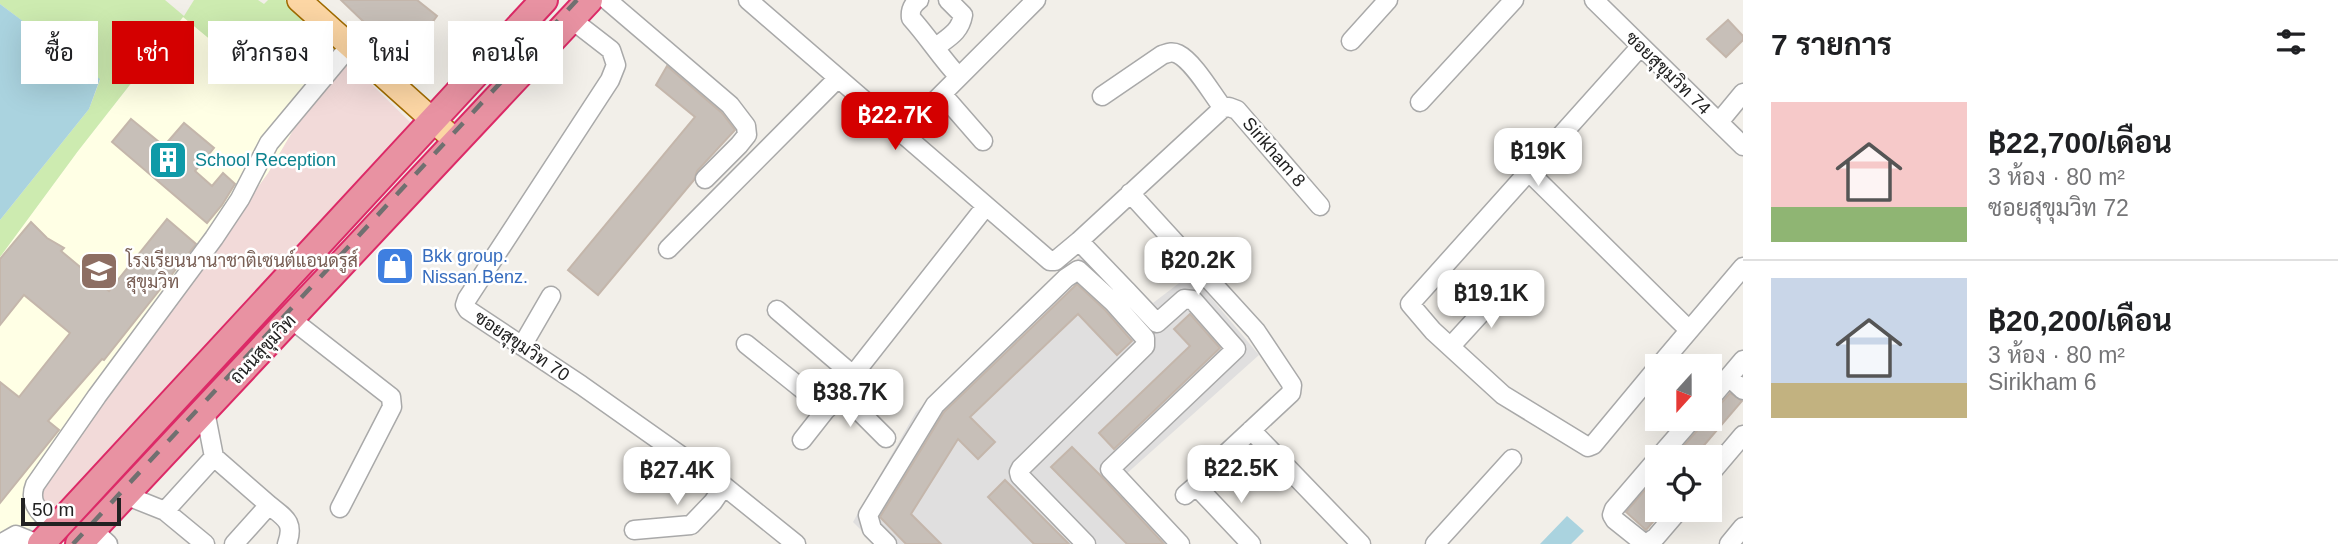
<!DOCTYPE html>
<html lang="th">
<meta charset="utf-8">
<style>
:root{--surface:#fff;--page:#f6f6f6;--text:#202124;--muted:#757577;--line:#e0e0e0;--accent:#d40000}
body{margin:0;font-family:Arial,Sarabun,sans-serif;background:var(--page);color:var(--text);height:100vh;display:flex;flex-direction:column;font-size:26px;white-space:nowrap}
*{box-sizing:border-box;margin:0}
p{font-size:23px;color:var(--muted)}
.icon{flex:none;width:38px;height:38px;fill:none;stroke:currentColor;stroke-width:2;stroke-linecap:round;stroke-linejoin:round}
.map{position:relative;flex:1;overflow:hidden}
.sheet{display:flex;flex-direction:column;background:var(--surface);width:595px}
.sheet>*{flex:none}
.top-card{position:absolute;left:21px;top:21px;width:665px;height:63px;display:flex;gap:14px}
.needle{width:46px;rotate:201deg}
.fabs{position:absolute;left:1645px;top:354px;display:grid;gap:14px}
.fabs a{display:grid;place-items:center;width:77px;height:77px;border-radius:0px;background:var(--surface);box-shadow:0 7px 28px #0002;font-size:35px}
.scale{position:absolute;left:21px;bottom:18px;width:100px;box-sizing:border-box;padding-left:7px;border:4px solid #222;border-top:0;font-size:19px;line-height:24px;white-space:nowrap;color:#222;-webkit-text-stroke:5px #fff;paint-order:stroke}
.price{position:absolute;translate:-50% -60px;padding:0 16px;border-radius:14px;background:#fff;color:#222;font-size:23px;line-height:46px;filter:drop-shadow(0 2px 4px #0008)}
.price::after{content:'';position:absolute;left:50%;top:42px;width:21px;height:16px;margin-left:-10px;background:inherit;clip-path:polygon(0 0,100% 0,50% 100%)}
.price.on{background:var(--accent);color:#fff}
ul{padding:0;list-style:none}
li{display:flex;align-items:center;gap:21px;height:175px;padding:0 28px}
li+li{border-top:2px solid var(--line)}
li span{display:grid;place-items:center;flex:none;width:196px;height:140px;border-radius:0px;color:#555}
li>.icon{margin-inline-start:auto}
span .icon{width:84px;height:84px;fill:#fffc;stroke-width:1}
li b{font-size:30px}
h2{display:flex;justify-content:space-between;align-items:center;height:84px;padding:0 28px;font-size:30px}
.pill{padding:0 24px;border-radius:0px;background:var(--surface);box-shadow:0 7px 28px #0002;font-size:24px;line-height:63px}
.pill.on{background:var(--accent);color:#fff}
main{display:flex;flex:1;min-height:0}
.map>svg:first-child{display:block}
.residential{fill:#e0dfdf}
.commercial{fill:#f2dad9}
.education{fill:#ffffe5}
.grass{fill:#cdebb0}
.water{fill:#aad3df}
.building{fill:#c7bfb8;stroke:#c4b6ab;stroke-width:2}
.lines{fill:none;stroke-linecap:round;stroke-linejoin:round}
.minor-casing{stroke:#a9a9a9;stroke-width:21}
.major-casing{stroke:#a06b00;stroke-width:26}
.highway-casing{stroke:#dc2a67;stroke-width:30}
.minor{stroke:#fff;stroke-width:18}
.major{stroke:#fcd6a4;stroke-width:23}
.highway{stroke:#e892a2;stroke-width:26}
.rail{stroke:#707070;stroke-width:4.5;stroke-dasharray:14 14;stroke-linecap:butt}
.labels{text-anchor:middle;dominant-baseline:central;stroke-width:5;stroke-linejoin:round;paint-order:stroke}
.street-label{font-size:18px;fill:#222;stroke:#fff}
.culture-label{font-size:18px;fill:#0d838f;stroke:#fff;text-anchor:start}
.shop-label{font-size:18px;fill:#366cbe;stroke:#fff;text-anchor:start}
.education-label{font-size:18px;fill:#785e54;stroke:#fff;text-anchor:start}
</style>
<main>
<div class="map">
<svg width="1743" height="544" viewBox="0 0 1743 544">
<rect width="100%" height="100%" fill="#f2efe9"/>
<path class="residential" d="M 1094,243 L 1153,303 L 1191,274 L 1259,355 L 1124,476 L 1186,544 L 875,544 L 853,522 L 916,412 Z"/>
<path class="commercial" d="M 348,61 L 414,126 L 53,514 L 45,510 L 39,488 L 268,173 L 299,120 Z"/>
<path class="education" d="M 184,16 L 254,76 L 303,19 L 348,61 L 299,120 L 268,173 L 39,488 L 45,510 L 14,544 L 0,544 L 0,257 L 78,151 Z"/>
<path class="grass" d="M 0,0 L 165,0 L 184,16 L 194,0 L 258,0 L 264,4 L 268,0 L 285,0 L 303,19 L 254,76 L 183,17 L 78,151 L 0,257 L 0,220 L 89,109 L 100,80 L 0,4 Z"/>
<path class="water" d="M 0,4 L 100,79 L 89,109 L 0,220 Z
M 1567,516 L 1584,531 L 1571,544 L 1540,544 Z"/>
<path class="building" d="M 341,0 L 417,0 L 437,16 L 426,31 L 420,25 L 395,52 Z
M 1728,20 L 1743,36 L 1743,40 L 1726,57 L 1707,39 Z
M 667,66 L 722,113 L 735,130 L 697,171 L 694,180 L 598,295 L 568,270 L 695,117 L 656,85 Z
M 131,119 L 164,146 L 184,123 L 214,148 L 195,171 L 212,186 L 223,173 L 235,184 L 222,205 L 207,223 L 112,142 Z
M 167,219 L 196,244 L 104,360 L 102,359 L 48,421 L 59,430 L 0,503 L 0,382 L 19,397 L 70,333 L 24,295 L 0,325 L 0,259 L 31,222 L 47,238 L 64,248 L 61,251 L 109,291 Z
M 1077,284 L 1105,310 L 1132,341 L 1117,355 L 1078,314 L 970,417 L 995,442 L 978,459 L 958,439 L 911,514 L 941,544 L 906,544 L 880,517 L 944,412 Z
M 1190,314 L 1220,348 L 1114,449 L 1099,433 L 1190,346 L 1174,329 Z
M 1730,393 L 1742,401 L 1694,457 L 1674,457 L 1702,425 L 1704,418 L 1710,418 L 1710,410 L 1718,407 Z
M 1072,447 L 1101,476 L 1164,544 L 1127,544 L 1051,467 Z
M 1657,476 L 1657,499 L 1651,507 L 1660,514 L 1646,530 L 1626,512 Z
M 1005,480 L 1069,544 L 1034,544 L 988,497 Z"/>
<g class="lines">
<defs>
<path id="minor" d="M 607,0 L 730,105 L 746,126 L 747,135 L 739,145 L 705,179
M 748,0 L 1050,261 L 1055,261 L 1079,241 L 1223,108 L 1229,107 L 1237,110 L 1320,206
M 919,0 C 912,5 910,10 911,18 C 929,38 941,58 959,77
M 1594,0 L 1743,146
M 571,19 L 611,50 L 616,65 L 610,80 L 467,299 L 465,305 L 468,310 L 581,385 L 724,486 L 796,544
M 1351,41 L 1388,0
M 1641,46 L 1410,304 L 1433,331 L 1503,395 L 1588,447 L 1593,445 L 1657,368
M 936,47 C 949,37 960,32 963,15 L 948,0
M 942,94 L 983,141
M 1102,96 L 1162,55 C 1168,53 1172,51 1178,54 C 1194,62 1212,94 1223,108
M 1420,102 L 1514,0
M 1719,122 L 1743,93
M 903,133 L 1036,0
M 1528,171 L 1689,330
M 1130,193 L 1256,331 L 1292,385 L 1291,393 L 1203,475 L 1199,483 L 1185,495
M 1079,241 L 1126,290 L 1118,297
M 668,249 L 838,78
M 1126,290 L 1157,323 L 1184,299 L 1193,300 L 1236,349 L 1110,469 L 1180,544
M 777,310 L 854,376
M 291,319 L 391,397 L 392,407 L 340,508
M 746,344 L 827,409
M 522,346 L 551,296
M 1451,346 L 1504,288
M 1659,366 L 1743,267
M 1729,377 L 1743,390
M 841,393 L 886,438
M 1710,399 L 1743,360
M 205,411 L 214,457 L 269,505 L 234,544
M 1251,430 L 1361,544
M 802,440 L 986,206
M 1659,457 L 1693,418
M 1710,474 L 1743,435
M 1199,483 L 1201,491 L 1251,544
M 125,495 L 165,511 L 205,544
M 269,505 C 285,518 295,522 287,544
M 165,511 L 214,457
M 55,528 C 43,514 27,505 35,485 L 97,396 L 214,238 L 240,199 L 269,143 L 349,47
M 93,530 L 108,544
M 634,530 L 691,525 L 713,502 L 724,486
M 0,544 L 16,535 L 38,544
M 887,544 L 872,529 L 868,515 L 935,405 L 1066,278 L 1078,270 L 1113,302 L 1145,338 L 1145,346 L 1021,468 L 1019,472 L 1020,476 L 1086,544
M 1435,544 L 1512,459
M 1645,544 L 1615,520 L 1612,515 L 1614,509 L 1657,459
M 1646,544 L 1656,537 L 1680,509
M 1729,544 L 1743,527"/>
<path id="major" d="M 299,0 L 456,141"/>
<path id="highway" d="M 41,544 L 544,0
M 79,544 L 589,0"/>
</defs>
<use href="#minor" class="minor-casing"/>
<use href="#major" class="major-casing"/>
<use href="#highway" class="highway-casing"/>
<use href="#minor" class="minor"/>
<use href="#major" class="major"/>
<use href="#highway" class="highway"/>
<path class="rail" d="M 73,544 L 577,0"/>
</g>
<defs>
<symbol id="building-square" viewBox="-11 -11 22 22"><rect x="-9" y="-9" width="18" height="18" rx="4" fill="#0f9aa8" stroke="#fff"/><path d="M-4-6H4V6H1V3H-1V6H-4ZM-2.5-4.3h1.7v1.8h-1.7ZM.8-4.3h1.7v1.8H.8ZM-2.5-1h1.7V.8h-1.7ZM.8-1h1.7V.8H.8Z" fill="#fff"/></symbol>
<symbol id="shop-square" viewBox="-11 -11 22 22"><rect x="-9" y="-9" width="18" height="18" rx="4" fill="#3f7fe0" stroke="#fff"/><path d="M-5-2.5h2.3a2.7 3.5 0 0 1 5.4 0H5L5.5 6h-11ZM-1.5-2.5h3a1.5 2.3 0 0 0-3 0Z" fill="#fff"/></symbol>
<symbol id="school-square" viewBox="-11 -11 22 22"><rect x="-9" y="-9" width="18" height="18" rx="4" fill="#8d6e63" stroke="#fff"/><path d="M0-5L7-2L0 1L-7-2ZM-4 1L0 2.5L4 1V4Q0 6-4 4Z" fill="#fff"/></symbol>
</defs>
<g fill-rule="evenodd">
<use href="#building-square" x="146" y="138" width="44" height="44"/>
<use href="#shop-square" x="373" y="244" width="44" height="44"/>
<use href="#school-square" x="77" y="249" width="44" height="44"/>
</g>
<g class="labels">
<g class="street-label">
<text transform="translate(1668 73) rotate(44)">ซอยสุขุมวิท 74</text>
<text transform="translate(1274 152) rotate(49)">Sirikham 8</text>
<text transform="translate(522 346) rotate(34)">ซอยสุขุมวิท 70</text>
<text transform="translate(263 349) rotate(-47)">ถนนสุขุมวิท</text>
</g>
<g class="culture-label">
<text x="195" y="160">School Reception</text>
</g>
<g class="shop-label">
<text x="422" y="256">Bkk group.<tspan x="422" dy="21">Nissan.Benz.</tspan></text>
</g>
<g class="education-label">
<text x="126" y="261">โรงเรียนนานาชาติเซนต์แอนดรูส์<tspan x="126" dy="21">สุขุมวิท</tspan></text>
</g>
</g>
</svg>
<div class="fabs">
<a><svg class="needle" viewBox="-14 -14 28 28"><path d="M0-13l5 13h-10z" fill="#e53935"/><path d="M0 13l5-13h-10z" fill="#757577"/></svg></a>
<a><svg class="icon" aria-label="locate" viewBox="0 0 24 24"><circle cx="12" cy="12" r="6"/><path d="M12 2v4M12 18v4M2 12h4M18 12h4"/></svg></a>
</div>
<div class="scale">50 m</div>
<b class="price on" style="left:895px;top:152px">฿22.7K</b>
<b class="price" style="left:1538px;top:188px">฿19K</b>
<b class="price" style="left:1198px;top:297px">฿20.2K</b>
<b class="price" style="left:1491px;top:330px">฿19.1K</b>
<b class="price" style="left:850px;top:429px">฿38.7K</b>
<b class="price" style="left:1241px;top:505px">฿22.5K</b>
<b class="price" style="left:677px;top:507px">฿27.4K</b>
<div class="top-card">
<a class="pill">ซื้อ</a>
<a class="pill on">เช่า</a>
<a class="pill">ตัวกรอง</a>
<a class="pill">ใหม่</a>
<a class="pill">คอนโด</a>
</div>
</div>
<section class="sheet">
<h2>7 รายการ<svg class="icon" aria-label="filters" viewBox="0 0 24 24"><path d="M4 7h16M4 17h16"/><circle cx="9" cy="7" r="2"/><circle cx="15" cy="17" r="2"/></svg></h2>
<ul>
<li><span style="background:linear-gradient(#f6c9c9 75%,#8fb573 0)"><svg class="icon" aria-label="home" viewBox="0 0 24 24"><path d="M3 11l9-7 9 7M6 9v11h12V9"/></svg></span><div><b>฿22,700/เดือน</b><p>3 ห้อง · 80 m²</p><p>ซอยสุขุมวิท 72</p></div></li>
<li><span style="background:linear-gradient(#c9d6e8 75%,#c2b280 0)"><svg class="icon" aria-label="home" viewBox="0 0 24 24"><path d="M3 11l9-7 9 7M6 9v11h12V9"/></svg></span><div><b>฿20,200/เดือน</b><p>3 ห้อง · 80 m²</p><p>Sirikham 6</p></div></li>
</ul>
</section>
</main>
